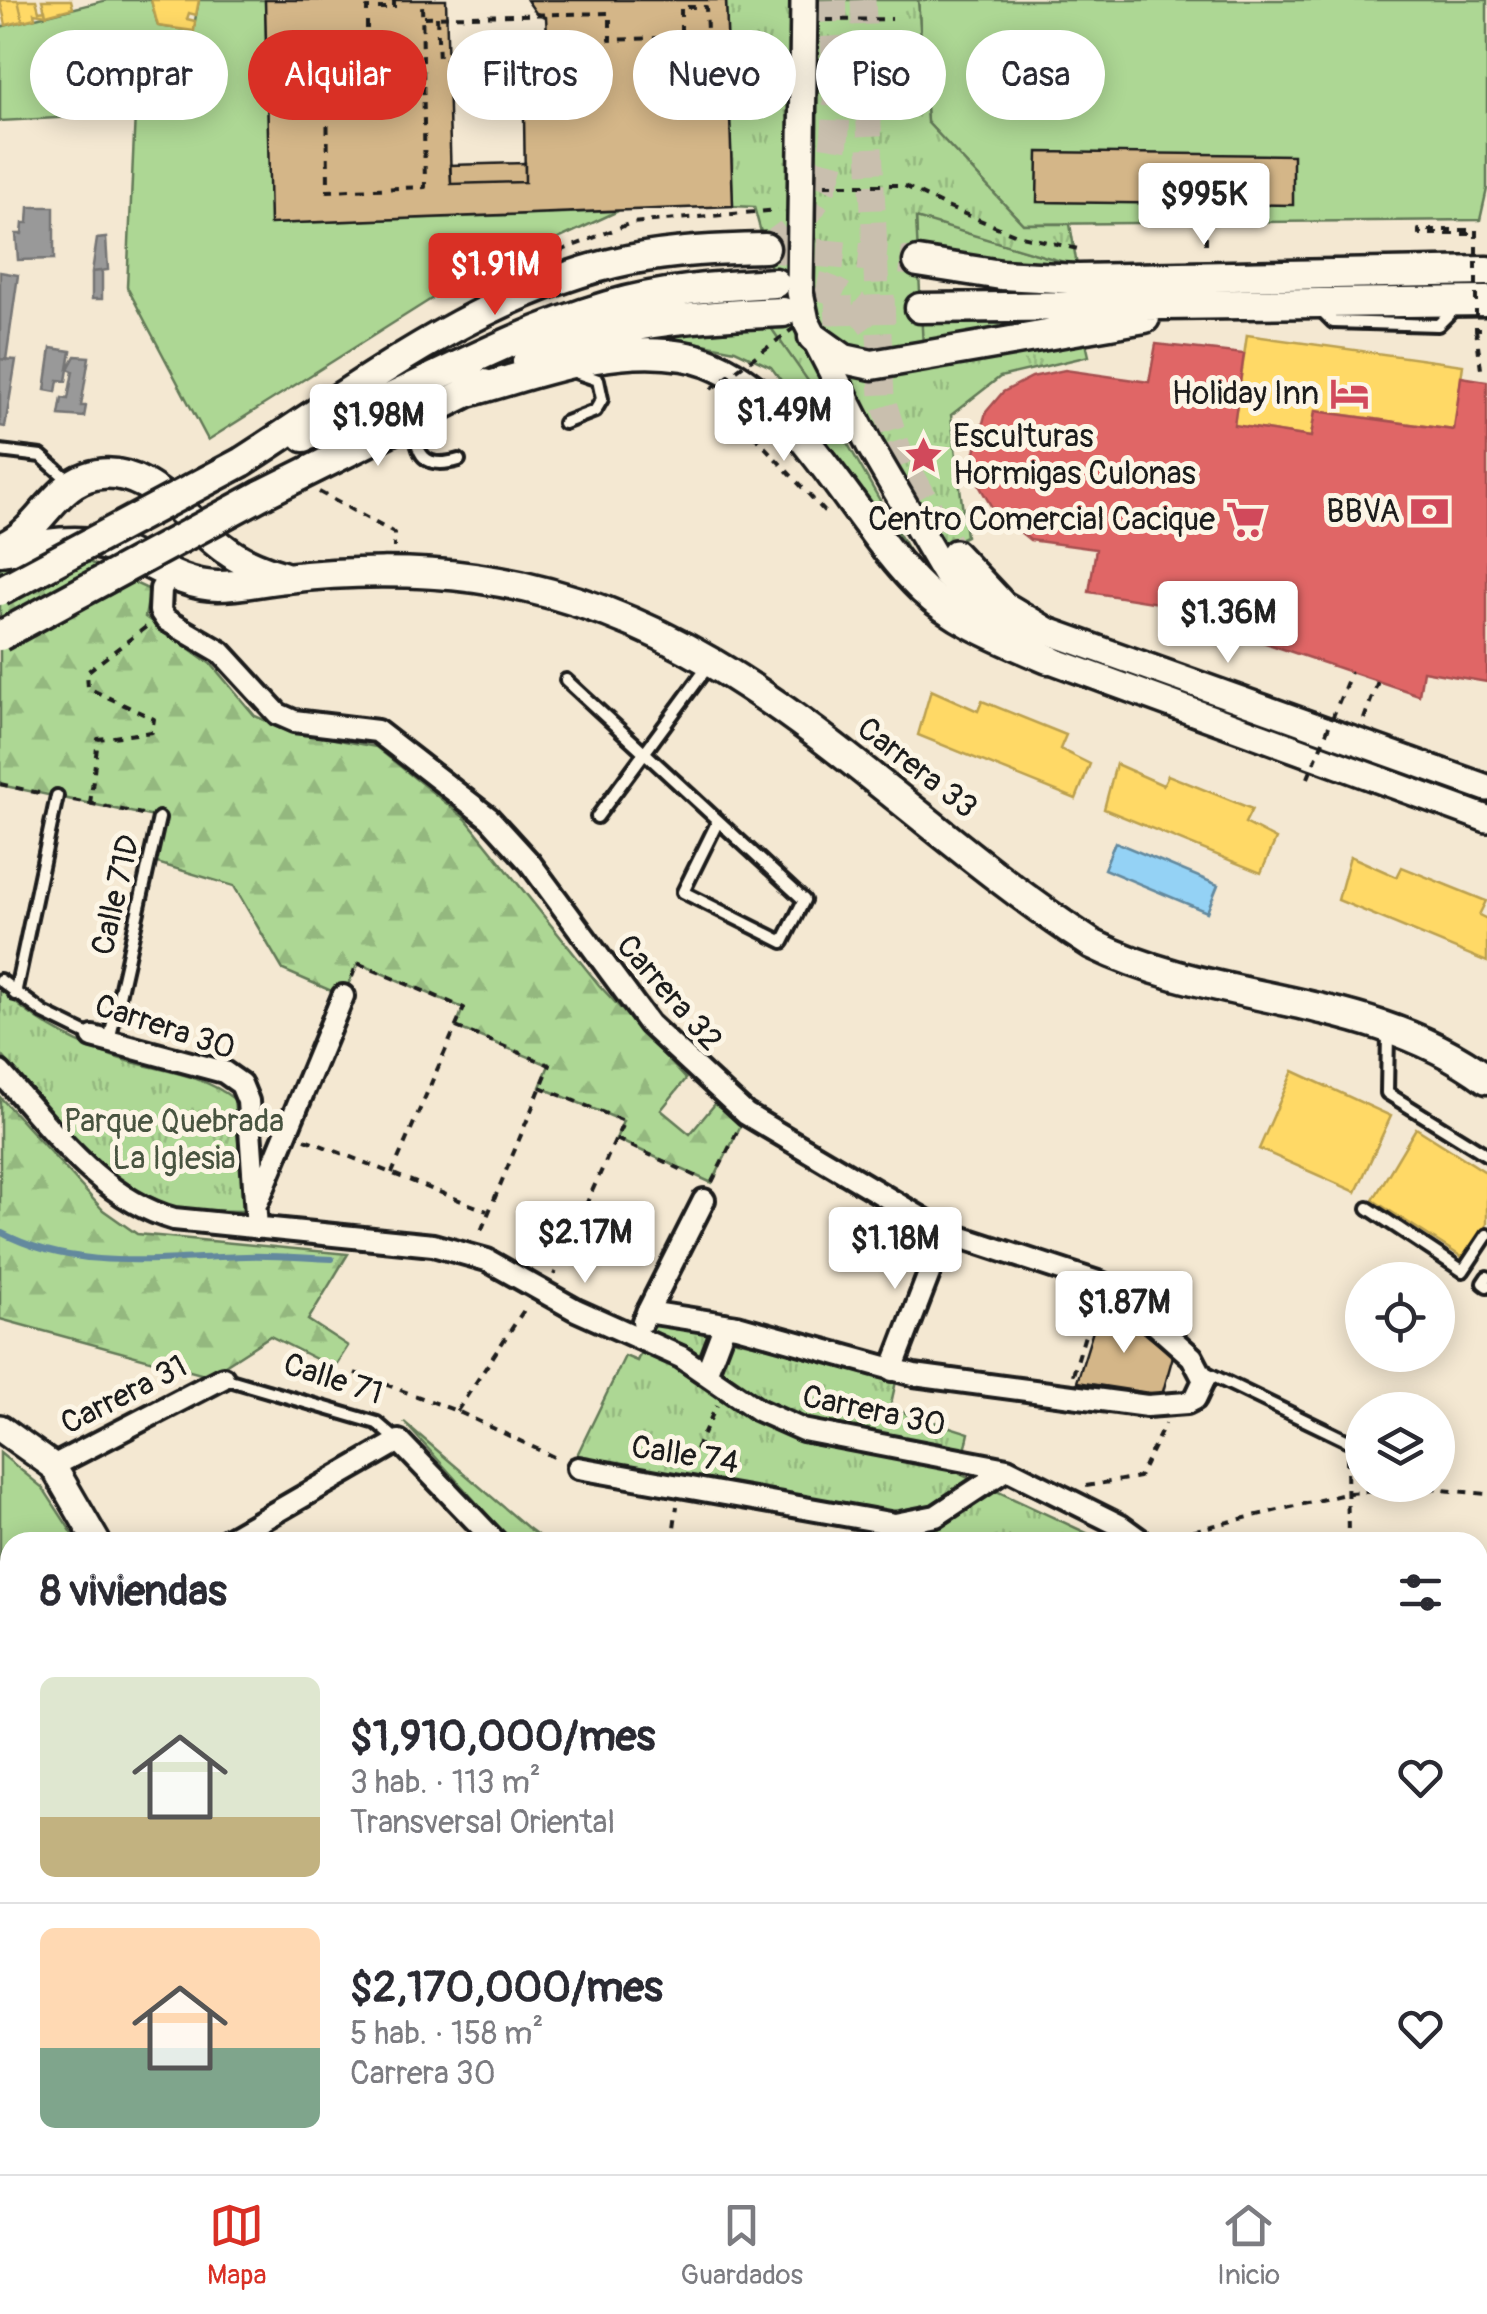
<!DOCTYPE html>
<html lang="es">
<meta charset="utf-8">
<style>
:root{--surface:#fff;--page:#f2f2f3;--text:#2b2b33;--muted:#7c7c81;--line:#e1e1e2;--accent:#d93025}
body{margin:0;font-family:Pangolin,sans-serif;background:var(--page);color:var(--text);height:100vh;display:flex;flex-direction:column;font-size:38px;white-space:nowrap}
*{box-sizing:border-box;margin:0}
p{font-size:32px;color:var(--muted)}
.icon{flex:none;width:55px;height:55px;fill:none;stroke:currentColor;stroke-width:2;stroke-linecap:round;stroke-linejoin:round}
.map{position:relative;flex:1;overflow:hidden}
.sheet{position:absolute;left:0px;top:1532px;width:1488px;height:642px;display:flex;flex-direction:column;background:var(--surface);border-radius:30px 30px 0 0;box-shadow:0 5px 25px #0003}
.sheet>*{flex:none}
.banner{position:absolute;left:30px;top:30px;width:1428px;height:90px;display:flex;gap:20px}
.tools{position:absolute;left:1345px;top:1262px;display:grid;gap:20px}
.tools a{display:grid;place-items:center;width:110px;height:110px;border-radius:50%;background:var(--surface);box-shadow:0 5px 25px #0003;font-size:50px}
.price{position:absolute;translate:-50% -85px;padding:0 22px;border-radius:10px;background:#fff;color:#222;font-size:32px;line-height:65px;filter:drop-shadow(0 2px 5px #0008)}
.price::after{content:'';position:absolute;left:50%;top:60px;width:30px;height:22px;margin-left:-15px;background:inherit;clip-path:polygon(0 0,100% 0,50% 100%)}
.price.selected{background:var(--accent);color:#fff}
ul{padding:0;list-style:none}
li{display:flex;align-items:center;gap:30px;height:250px;padding:0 40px}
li+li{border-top:2px solid var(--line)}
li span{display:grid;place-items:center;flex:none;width:280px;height:200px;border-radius:15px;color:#555}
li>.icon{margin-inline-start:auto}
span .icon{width:120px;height:120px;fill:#fffc;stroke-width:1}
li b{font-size:42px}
h2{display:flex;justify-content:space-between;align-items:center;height:120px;padding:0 40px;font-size:42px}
.pill{padding:0 35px;border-radius:45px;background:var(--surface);box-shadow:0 5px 25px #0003;font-size:35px;line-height:90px}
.pill.selected{background:var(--accent);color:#fff}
.dock{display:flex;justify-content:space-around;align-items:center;height:140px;border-top:2px solid var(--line);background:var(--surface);font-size:28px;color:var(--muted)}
.dock a{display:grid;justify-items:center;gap:5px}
.dock .selected{color:var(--accent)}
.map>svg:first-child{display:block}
.grass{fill:#add794;stroke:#647a58;stroke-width:2.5}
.forest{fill:url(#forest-firs);stroke:#647a58;stroke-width:2.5}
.park{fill:url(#park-tufts);stroke:#647a58;stroke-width:2.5}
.water{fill:#94d2f5;stroke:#64899e;stroke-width:2.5}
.homes{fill:#ffd966;stroke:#bba050;stroke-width:2.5}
.shops{fill:#e06666;stroke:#a55050;stroke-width:2.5}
.industry{fill:#999;stroke:#747474;stroke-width:2.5}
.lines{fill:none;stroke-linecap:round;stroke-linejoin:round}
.stream{stroke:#64899e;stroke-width:6}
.river{stroke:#94d2f5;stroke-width:40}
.building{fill:#d4b688;stroke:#1c1c1c;stroke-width:2.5}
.tertiary-tunnel{stroke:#c9bfae;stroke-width:25;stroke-dasharray:25 12;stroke-linecap:butt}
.secondary-tunnel{stroke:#c9bfae;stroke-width:28;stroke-dasharray:28 14;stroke-linecap:butt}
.service-casing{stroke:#1c1c1c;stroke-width:18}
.minor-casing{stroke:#1c1c1c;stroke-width:28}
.tertiary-casing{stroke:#1c1c1c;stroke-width:32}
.secondary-casing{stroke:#1c1c1c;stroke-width:35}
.trunk-casing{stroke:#1c1c1c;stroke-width:40}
.path{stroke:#1c1c1c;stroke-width:4;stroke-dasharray:8 8;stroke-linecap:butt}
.service{stroke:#fcf5e5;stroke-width:10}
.minor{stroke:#fcf5e5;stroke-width:20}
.tertiary{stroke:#fcf5e5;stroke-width:25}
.secondary{stroke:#fcf5e5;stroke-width:28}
.trunk{stroke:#fcf5e5;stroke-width:32}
.secondary-bridge-casing{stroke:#1c1c1c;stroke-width:35;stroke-linecap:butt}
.path-bridge{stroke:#1c1c1c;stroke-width:4;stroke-dasharray:8 8;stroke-linecap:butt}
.secondary-bridge{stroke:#fcf5e5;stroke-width:28}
.labels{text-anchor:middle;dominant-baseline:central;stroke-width:10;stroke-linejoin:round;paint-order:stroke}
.poi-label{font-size:32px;fill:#1c1c1c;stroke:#fcf5e5;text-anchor:end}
.street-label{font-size:32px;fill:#1c1c1c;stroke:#fcf5e5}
.park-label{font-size:32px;fill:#485440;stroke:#fcf5e5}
</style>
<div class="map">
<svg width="1487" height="2174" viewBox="0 0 1487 2174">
<defs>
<pattern id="forest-firs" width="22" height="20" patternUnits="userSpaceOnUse" patternTransform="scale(2.5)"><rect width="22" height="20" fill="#add794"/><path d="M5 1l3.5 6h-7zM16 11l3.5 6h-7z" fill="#94b87f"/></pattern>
<pattern id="park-tufts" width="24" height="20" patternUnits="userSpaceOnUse" patternTransform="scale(2.5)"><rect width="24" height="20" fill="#add794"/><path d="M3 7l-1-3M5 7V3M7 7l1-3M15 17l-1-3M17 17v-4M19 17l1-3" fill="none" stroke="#94b87f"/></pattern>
</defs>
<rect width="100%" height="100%" fill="#f4e8d2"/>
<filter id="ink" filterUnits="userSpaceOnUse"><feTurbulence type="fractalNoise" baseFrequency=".01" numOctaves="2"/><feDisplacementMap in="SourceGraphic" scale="20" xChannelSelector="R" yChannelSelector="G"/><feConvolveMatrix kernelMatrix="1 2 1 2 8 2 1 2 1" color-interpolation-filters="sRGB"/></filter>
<g filter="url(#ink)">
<path class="grass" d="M 107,0 L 151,0 L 158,26 L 193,31 L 199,0 L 265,0 L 271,224 L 618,211 L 436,296 L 208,440 L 127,287 L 135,114 L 0,121 L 0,27 Z
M 918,0 L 1487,0 L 1487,189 L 1480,220 L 1023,224 L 927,122 Z
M 916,217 L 1077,266 L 917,251 Z
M 920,320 L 1081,321 L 923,348 Z
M 769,325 L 817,390 L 910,553 L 771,367 L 735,350 L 661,336 Z
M 404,1422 L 527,1527 L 547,1542 L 512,1542 Z
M 0,1453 L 43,1488 L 78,1542 L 10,1542 L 10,1593 L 0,1587 Z
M 441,2165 L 690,2165 L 690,2170 L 730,2174 L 459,2174 Z
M 804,2165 L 1137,2165 L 1155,2174 L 803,2174 Z"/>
<path class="forest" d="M 78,557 L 150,590 L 145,617 L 212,665 L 255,716 L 287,730 L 376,747 L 466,819 L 599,985 L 686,1079 L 661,1110 L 690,1134 L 715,1104 L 742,1123 L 712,1183 L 616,1139 L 623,1121 L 540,1087 L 549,1065 L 456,1027 L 463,1008 L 358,963 L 343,996 L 283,970 L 234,886 L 150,861 L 159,818 L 0,785 L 0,566 Z
M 0,1097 L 103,1210 L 137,1234 L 348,1254 L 308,1320 L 348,1346 L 334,1368 L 270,1336 L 208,1376 L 0,1319 Z
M 1478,2087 L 1487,2101 L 1487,2174 L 1300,2174 L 1294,2165 L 1478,2165 Z"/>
<path class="park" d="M 726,0 L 918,0 L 927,122 L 1023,224 L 1070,224 L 1077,266 L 916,218 L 923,347 L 1081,321 L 1089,356 L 1000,377 L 951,415 L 966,536 L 937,550 L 860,407 L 829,411 L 769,325 L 783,312 L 754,207 L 733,206 Z
M 0,989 C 33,1020 73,1043 115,1057 C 156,1071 200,1072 234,1099 L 245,1211 C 215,1210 182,1213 153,1203 C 107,1189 34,1091 0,1053 Z
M 654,1321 L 897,1377 L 890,1408 L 969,1433 L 960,1474 L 1106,1542 L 954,1542 L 899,1517 L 577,1455 L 625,1356 L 637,1361 Z
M 0,1838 L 10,1847 L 10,1971 L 0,1971 Z"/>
<path class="water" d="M 1115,842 L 1218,885 L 1207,912 L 1104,869 Z"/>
<path class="homes" d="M 0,0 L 18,0 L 23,21 L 6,25 Z
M 18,0 L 36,0 L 39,11 L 45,10 L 46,15 L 34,13 L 35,18 L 23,21 Z
M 42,0 L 71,0 L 73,8 L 46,15 Z
M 151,0 L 199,0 L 196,15 L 189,13 L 187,19 L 195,21 L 194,31 L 158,26 Z
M 1247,335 L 1463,365 L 1454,430 L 1315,411 L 1311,437 L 1234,425 Z
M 931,690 L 978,711 L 982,701 L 1066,735 L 1060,749 L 1090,764 L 1076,799 L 918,735 Z
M 1116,764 L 1163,785 L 1168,775 L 1252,809 L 1245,823 L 1276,839 L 1261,873 L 1104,809 Z
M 1350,856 L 1397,877 L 1402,867 L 1486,901 L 1479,915 L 1487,919 L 1487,962 L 1338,900 Z
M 1293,1071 L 1391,1116 L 1356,1192 L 1259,1149 Z
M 1416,1128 L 1487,1173 L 1487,1224 L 1465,1259 L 1373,1200 Z"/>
<path class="shops" d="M 1156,344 L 1244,354 L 1234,425 L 1311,437 L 1315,411 L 1454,430 L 1461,377 L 1487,381 L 1487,682 L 1423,671 L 1419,695 L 1230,631 L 1233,615 L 1089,592 L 1096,549 L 1030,540 L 994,511 L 980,487 L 973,459 L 986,412 L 1003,392 L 1032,377 L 1065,370 L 1149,382 Z"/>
<path class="industry" d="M 29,207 L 54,207 L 54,259 L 18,260 L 16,234 L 22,234 L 23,223 L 28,223 Z
M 106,238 L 108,270 L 92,272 L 97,239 Z
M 102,271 L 102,299 L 92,299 L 92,272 Z
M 0,272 L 18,275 L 6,360 L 0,359 Z
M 51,348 L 71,351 L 66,381 L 58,380 L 56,392 L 45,390 Z
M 75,356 L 89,357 L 81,406 L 86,406 L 84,417 L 59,415 L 62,398 L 68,399 L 73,371 L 68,369 Z
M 0,359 L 16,360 L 5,427 L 0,426 Z"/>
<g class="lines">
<path class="stream" d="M 0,1232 C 77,1273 164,1258 246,1256 C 275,1255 304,1258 332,1259"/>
<path class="river" d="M 1458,2165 L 1462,2174"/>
</g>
<path class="building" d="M 265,0 L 446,0 L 451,184 L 525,182 L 523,52 L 548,52 L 546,17 L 536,13 L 527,0 L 726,0 L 733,206 L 270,224 Z
M 1038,152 L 1293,155 L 1293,205 L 1037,202 Z
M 525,163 L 525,182 L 451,184 L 450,165 Z
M 1103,1299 L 1173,1356 L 1162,1395 L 1077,1382 Z"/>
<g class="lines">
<path class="tertiary-tunnel" d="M 863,0 L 882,397 L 900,453 L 955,553"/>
<path class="secondary-tunnel" d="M 765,248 C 859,199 834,89 833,0
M 775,249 L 918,262
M 775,283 C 819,279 851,292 875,329
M 783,312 L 920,308"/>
<defs>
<path id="service" d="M 1318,307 L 1333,322 L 1438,325 L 1457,306
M 415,421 C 415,455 424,470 459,460
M 564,423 L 595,411 L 602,399 L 598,380 L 575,372
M 0,451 L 41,456 L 72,483
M 566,680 L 804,900 L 783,942 L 683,892 L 718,821
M 597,817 L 709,665
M 0,980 L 44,1013 L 93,1037
M 15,994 L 57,796
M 1388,1031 L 1387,1093 L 1487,1155
M 109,1041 L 159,818
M 1368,1208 L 1463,1271 L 1487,1235
M 1487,1277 L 1483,1283 L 1487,1286
M 1203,1371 L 1346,1440
M 223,1378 L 377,1423 L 398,1441
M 0,1674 L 10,1681
M 0,1698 L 10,1705
M 1478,2002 L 1487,2001
M 1478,2027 L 1487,2026"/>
<path id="minor" d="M 170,574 L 161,589 L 160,611 L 166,620 L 221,652 L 278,714 L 294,721 L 377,731 L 489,818 L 530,863 L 649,1024 L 746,1114 L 945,1232 L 1101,1283 L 1129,1301 L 1192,1357 L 1204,1380 L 1195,1399 L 1187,1403 L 1147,1406 L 914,1375 L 737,1326 L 647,1312
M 93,1037 L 224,1072 L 241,1084 L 248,1101 L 257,1228
M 0,1072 C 51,1128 99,1198 174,1219 L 433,1245 L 487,1260 L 576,1310 L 681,1357 L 758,1410 L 803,1430 L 1007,1469 L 1121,1526 L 1143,1542
M 258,1201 L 343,996
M 643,1321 L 704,1200
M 892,1370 L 945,1232
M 706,1374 L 725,1324
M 53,1466 L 223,1378
M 578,1468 L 895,1524 L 936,1516 L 1007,1469
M 224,1542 L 399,1441 L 496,1542
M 1478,1672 L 1487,1678
M 1478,1926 L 1487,1925
M 0,1982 L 10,1982
M 0,2161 L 10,2161
M 306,2165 L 340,2166 L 340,2174
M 163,2174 L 163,2165"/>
<path id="tertiary" d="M 804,0 L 800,292 L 806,321 L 870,446 L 945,574 L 999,627 L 1048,659 L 1487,819
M 955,553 L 1003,604 L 1048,631 L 1487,788
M 0,1428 L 53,1466 L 97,1542
M 1274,2165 L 1279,2174"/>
<path id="secondary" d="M 918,262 L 1001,275 L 1078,279 L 1487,271
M 920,308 L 1487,301
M 813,337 L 844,359 L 872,365 L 1145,318
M 527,362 C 609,321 693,316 783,312
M 468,392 C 538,373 610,344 683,356 C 788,373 850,521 923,590 C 958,623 1005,640 1048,659
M 304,437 C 406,395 502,337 608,306 C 662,290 719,286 775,283
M 242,462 C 362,385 486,289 628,260 C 674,251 719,249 765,248
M 261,495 L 484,384
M 4,546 C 39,531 52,489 87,477 C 142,457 187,523 226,550 C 243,563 262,570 282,576
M 0,551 C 32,547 66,538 98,544 C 140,552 174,586 218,586 C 241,586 263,580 286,578 C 346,571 416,570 475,578 C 738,614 883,810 1092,944 C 1219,1007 1371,992 1487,1079"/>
<path id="trunk" d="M 0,1624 L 10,1631
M 0,1739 L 10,1746
M 1478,1967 L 1487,1967
M 1478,2069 L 1487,2068
M 1177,2165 L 1194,2174"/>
</defs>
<use href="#service" class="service-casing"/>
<use href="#minor" class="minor-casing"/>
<use href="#tertiary" class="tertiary-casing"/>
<use href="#secondary" class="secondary-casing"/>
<use href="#trunk" class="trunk-casing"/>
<path class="path" d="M 394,0 L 394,8 L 367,8 L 367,65 L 327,65 L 328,191 L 425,187 L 422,0
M 424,17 L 610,13 L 610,40 L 681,37 L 681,7 L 706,7 L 708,54 L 728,53
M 437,17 L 439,60 L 505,57
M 826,20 L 892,19
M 825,185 L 903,185 L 947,207 L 1017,235 L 1078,249
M 1206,204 L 1206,248
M 545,257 L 631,223 L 778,210
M 1476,329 L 1481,369 L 1487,370
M 721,400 L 827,514
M 319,492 L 394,533 L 394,548
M 1364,719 L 1378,681
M 0,784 L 39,793
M 73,800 L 142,814
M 90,804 L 98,739 L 152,732 L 154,719 L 88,688 L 87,672 L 146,627
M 352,977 L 357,963 L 464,1008 L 392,1173
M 456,1027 L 550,1065 L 479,1236
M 540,1087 L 624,1121 L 554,1275
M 305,1139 L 487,1211
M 616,1139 L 702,1179
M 712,1182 L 737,1132
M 355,1373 L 457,1411 L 560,1460
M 1073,1375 L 1095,1302
M 457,1411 L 526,1307
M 1347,1457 L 1348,1542
M 689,1464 L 717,1405
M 1086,1486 L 1139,1477 L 1165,1424
M 1162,1538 L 1349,1493 L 1420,1488 L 1487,1494
M 672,1542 L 677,1506
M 1478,1581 L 1487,1585
M 1478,1842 L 1487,1843
M 1478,1894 L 1482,1903
M 739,2169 L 796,2174
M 1000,2174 L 1000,2165"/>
<use href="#service" class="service"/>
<use href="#minor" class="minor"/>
<use href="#tertiary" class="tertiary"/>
<use href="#secondary" class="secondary"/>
<use href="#trunk" class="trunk"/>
<defs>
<path id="secondary-bridge" d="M 0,591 L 242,462
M 0,636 L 261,495"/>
</defs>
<use href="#secondary-bridge" class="secondary-bridge-casing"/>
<path class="path-bridge" d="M 1470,234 L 1419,234 L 1419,230 L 1476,230 L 1476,329 L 1487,329
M 711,389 L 794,328
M 1308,778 L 1351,672"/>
<use href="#secondary-bridge" class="secondary-bridge"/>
</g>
</g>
<defs>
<symbol id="hotel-bare" viewBox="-9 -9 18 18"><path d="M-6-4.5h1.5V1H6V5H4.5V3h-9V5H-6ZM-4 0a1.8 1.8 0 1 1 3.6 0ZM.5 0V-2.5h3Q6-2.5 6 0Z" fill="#d1495b" stroke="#fcf5e5" stroke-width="2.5" paint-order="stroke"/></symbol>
<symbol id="sight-bare" viewBox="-9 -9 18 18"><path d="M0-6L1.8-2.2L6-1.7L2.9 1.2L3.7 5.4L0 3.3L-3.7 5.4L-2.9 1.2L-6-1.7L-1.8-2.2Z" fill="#d1495b" stroke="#fcf5e5" stroke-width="2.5" paint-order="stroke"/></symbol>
<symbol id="bank-bare" viewBox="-9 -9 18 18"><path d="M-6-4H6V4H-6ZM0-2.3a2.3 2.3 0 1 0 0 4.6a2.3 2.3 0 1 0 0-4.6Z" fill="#d1495b" stroke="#fcf5e5" stroke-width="2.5" paint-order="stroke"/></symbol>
<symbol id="supermarket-bare" viewBox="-9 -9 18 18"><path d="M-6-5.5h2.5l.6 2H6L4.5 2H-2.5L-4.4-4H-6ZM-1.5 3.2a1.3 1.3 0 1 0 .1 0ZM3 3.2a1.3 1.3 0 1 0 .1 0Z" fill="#d1495b" stroke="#fcf5e5" stroke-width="2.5" paint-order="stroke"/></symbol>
</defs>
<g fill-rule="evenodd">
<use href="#hotel-bare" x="1322" y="366" width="55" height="55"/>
<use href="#sight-bare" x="896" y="428" width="55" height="55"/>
<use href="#bank-bare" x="1402" y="484" width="55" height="55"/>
<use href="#supermarket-bare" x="1218" y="492" width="55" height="55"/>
</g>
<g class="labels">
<g class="poi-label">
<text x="1319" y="394">Holiday Inn</text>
<text x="953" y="437" text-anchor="start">Esculturas<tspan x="953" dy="37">Hormigas Culonas</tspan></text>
<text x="1400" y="512">BBVA</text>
<text x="1215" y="520">Centro Comercial Cacique</text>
</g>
<g class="street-label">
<text transform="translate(917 768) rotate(38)">Carrera 33</text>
<text transform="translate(116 895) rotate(-77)">Calle 71D</text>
<text transform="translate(669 993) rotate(49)">Carrera 32</text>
<text transform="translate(165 1027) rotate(18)">Carrera 30</text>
<text transform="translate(333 1379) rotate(18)">Calle 71</text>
<text transform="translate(124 1395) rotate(-27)">Carrera 31</text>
<text transform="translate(874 1411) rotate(12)">Carrera 30</text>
<text transform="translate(685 1455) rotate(9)">Calle 74</text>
</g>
<g class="park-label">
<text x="174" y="1122">Parque Quebrada<tspan x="174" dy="37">La Iglesia</tspan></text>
</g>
</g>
</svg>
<div class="tools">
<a><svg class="icon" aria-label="locate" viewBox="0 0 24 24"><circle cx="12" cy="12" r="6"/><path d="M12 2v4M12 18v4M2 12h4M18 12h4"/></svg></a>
<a><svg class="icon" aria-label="layers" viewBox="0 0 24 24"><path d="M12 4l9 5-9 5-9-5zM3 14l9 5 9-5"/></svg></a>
</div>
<b class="price" style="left:1204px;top:248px">$995K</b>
<b class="price selected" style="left:495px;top:318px">$1.91M</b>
<b class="price" style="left:784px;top:464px">$1.49M</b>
<b class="price" style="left:378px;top:469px">$1.98M</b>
<b class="price" style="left:1228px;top:666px">$1.36M</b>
<b class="price" style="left:585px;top:1286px">$2.17M</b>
<b class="price" style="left:895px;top:1292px">$1.18M</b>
<b class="price" style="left:1124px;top:1356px">$1.87M</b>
<div class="banner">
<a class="pill">Comprar</a>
<a class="pill selected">Alquilar</a>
<a class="pill">Filtros</a>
<a class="pill">Nuevo</a>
<a class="pill">Piso</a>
<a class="pill">Casa</a>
</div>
<section class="sheet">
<h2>8 viviendas<svg class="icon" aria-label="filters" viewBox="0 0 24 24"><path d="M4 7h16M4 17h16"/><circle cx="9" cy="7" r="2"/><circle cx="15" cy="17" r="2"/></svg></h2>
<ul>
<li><span style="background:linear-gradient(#dfe7d0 70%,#c2b280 0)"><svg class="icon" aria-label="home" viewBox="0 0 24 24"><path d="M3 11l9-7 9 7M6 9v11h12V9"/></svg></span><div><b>$1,910,000/mes</b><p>3 hab. · 113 m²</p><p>Transversal Oriental</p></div><svg class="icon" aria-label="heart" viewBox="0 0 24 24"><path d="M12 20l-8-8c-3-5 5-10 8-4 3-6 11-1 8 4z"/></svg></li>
<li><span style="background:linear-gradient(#ffd9b3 60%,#7fa58c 0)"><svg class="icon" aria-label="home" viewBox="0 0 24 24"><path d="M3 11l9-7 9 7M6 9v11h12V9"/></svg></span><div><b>$2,170,000/mes</b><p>5 hab. · 158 m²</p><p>Carrera 30</p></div><svg class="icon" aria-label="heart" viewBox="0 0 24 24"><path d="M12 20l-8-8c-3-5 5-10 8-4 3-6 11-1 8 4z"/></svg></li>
</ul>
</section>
</div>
<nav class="dock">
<a class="selected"><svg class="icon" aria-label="map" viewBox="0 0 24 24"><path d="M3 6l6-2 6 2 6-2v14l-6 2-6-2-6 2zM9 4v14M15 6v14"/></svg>Mapa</a>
<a><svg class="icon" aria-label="saved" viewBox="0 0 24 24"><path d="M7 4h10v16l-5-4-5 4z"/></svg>Guardados</a>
<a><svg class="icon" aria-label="home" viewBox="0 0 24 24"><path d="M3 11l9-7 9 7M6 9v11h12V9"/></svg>Inicio</a>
</nav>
